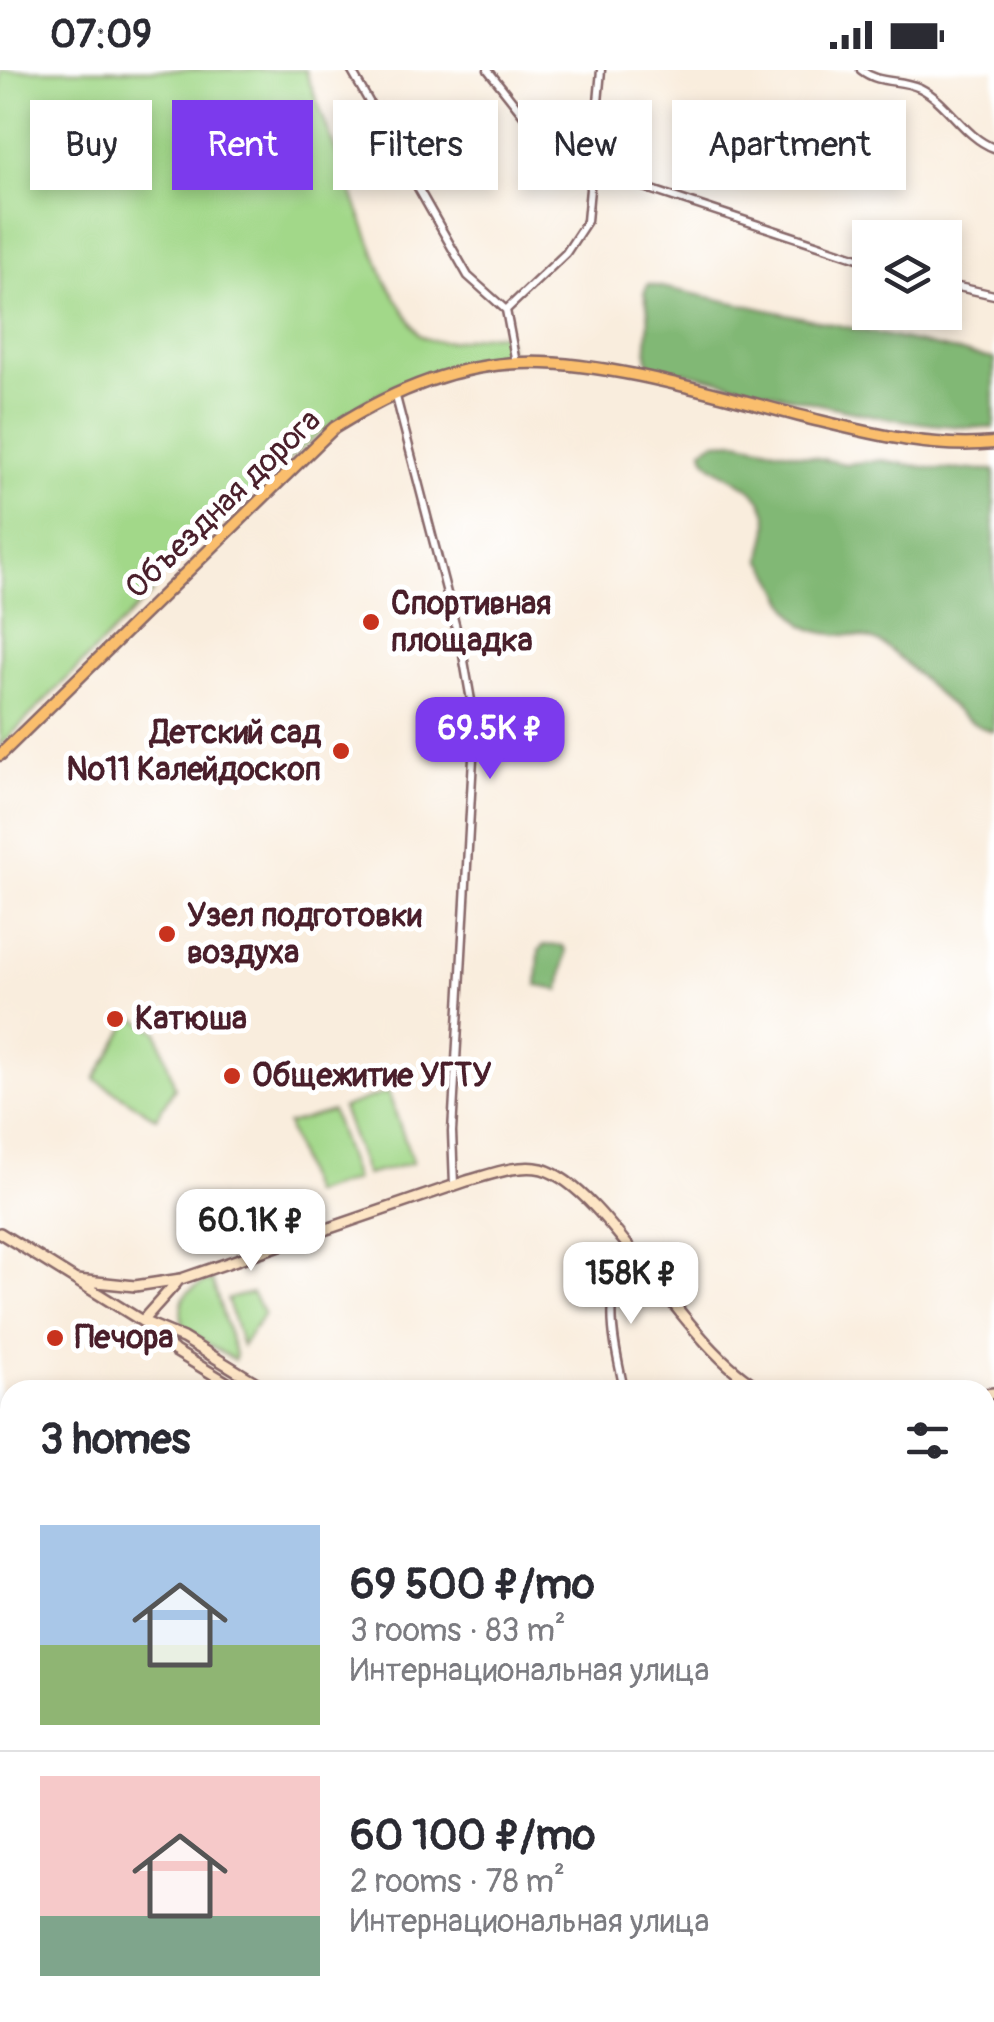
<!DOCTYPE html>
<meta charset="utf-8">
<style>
:root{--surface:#fff;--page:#f2f2f3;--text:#2b2b33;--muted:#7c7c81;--line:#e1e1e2;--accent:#7c3aed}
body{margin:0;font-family:Pangolin,sans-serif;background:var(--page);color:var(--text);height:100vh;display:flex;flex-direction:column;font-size:38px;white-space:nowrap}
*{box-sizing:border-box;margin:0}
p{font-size:32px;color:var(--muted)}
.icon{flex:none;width:55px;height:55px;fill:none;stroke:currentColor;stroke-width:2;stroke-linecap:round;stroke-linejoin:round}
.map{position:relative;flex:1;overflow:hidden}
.panel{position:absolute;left:0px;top:1310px;width:995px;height:642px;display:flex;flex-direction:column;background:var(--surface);border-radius:30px 30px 0 0;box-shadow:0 5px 15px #0003}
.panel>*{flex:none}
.guide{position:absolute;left:30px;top:30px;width:935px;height:90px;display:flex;gap:20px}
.fabs{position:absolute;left:852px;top:150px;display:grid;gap:20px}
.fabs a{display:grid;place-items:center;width:110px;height:110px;border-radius:0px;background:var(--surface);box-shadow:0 5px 15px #0003;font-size:50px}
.price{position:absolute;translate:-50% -85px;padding:0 22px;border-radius:20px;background:#fff;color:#222;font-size:32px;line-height:65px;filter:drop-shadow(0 2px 5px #0008)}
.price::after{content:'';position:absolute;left:50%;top:60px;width:30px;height:22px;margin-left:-15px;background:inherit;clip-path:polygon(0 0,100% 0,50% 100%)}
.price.on{background:var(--accent);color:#fff}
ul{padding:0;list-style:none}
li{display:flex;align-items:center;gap:30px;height:250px;padding:0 40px}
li+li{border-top:2px solid var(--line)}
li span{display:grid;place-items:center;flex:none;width:280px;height:200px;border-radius:0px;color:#555}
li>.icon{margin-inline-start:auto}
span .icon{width:120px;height:120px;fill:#fffc;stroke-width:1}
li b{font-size:42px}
h2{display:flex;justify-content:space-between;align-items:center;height:120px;padding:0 40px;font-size:42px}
.pill{padding:0 35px;border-radius:0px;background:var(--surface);box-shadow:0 5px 15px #0003;font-size:35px;line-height:90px}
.pill.on{background:var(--accent);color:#fff}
.status{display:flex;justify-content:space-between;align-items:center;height:70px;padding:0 50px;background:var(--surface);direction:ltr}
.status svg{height:28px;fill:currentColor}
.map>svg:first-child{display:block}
.green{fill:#a2d889;stroke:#767c5a;stroke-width:2.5}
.forest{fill:#81b875;stroke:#666c50;stroke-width:2.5}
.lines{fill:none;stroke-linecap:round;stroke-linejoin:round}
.river{stroke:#5ab0d6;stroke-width:15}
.street-casing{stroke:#876769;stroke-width:11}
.secondary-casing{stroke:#876769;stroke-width:14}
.primary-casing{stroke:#876769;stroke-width:15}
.street{stroke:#fff;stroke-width:6}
.secondary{stroke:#fde5c5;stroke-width:9}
.primary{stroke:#fabe6d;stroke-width:10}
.poi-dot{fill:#c8321e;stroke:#fff;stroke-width:4}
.labels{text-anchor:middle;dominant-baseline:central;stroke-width:10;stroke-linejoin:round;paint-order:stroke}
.street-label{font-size:32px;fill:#4a1f2b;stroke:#fff}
.poi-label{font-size:32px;font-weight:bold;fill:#4a1f2b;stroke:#fff;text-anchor:start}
</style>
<div class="status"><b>07:09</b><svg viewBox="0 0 49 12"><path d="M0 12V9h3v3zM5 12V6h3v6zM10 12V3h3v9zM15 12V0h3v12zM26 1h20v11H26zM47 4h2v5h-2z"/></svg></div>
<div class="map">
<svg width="994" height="1952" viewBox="0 0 994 1952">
<rect width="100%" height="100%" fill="#fff"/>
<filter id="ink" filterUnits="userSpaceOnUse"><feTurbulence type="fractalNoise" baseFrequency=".01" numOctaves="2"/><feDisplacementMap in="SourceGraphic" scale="20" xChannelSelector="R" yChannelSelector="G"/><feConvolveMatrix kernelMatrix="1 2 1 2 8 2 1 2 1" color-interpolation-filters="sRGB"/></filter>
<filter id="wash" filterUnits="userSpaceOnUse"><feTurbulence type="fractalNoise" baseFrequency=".0048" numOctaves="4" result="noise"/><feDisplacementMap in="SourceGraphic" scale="40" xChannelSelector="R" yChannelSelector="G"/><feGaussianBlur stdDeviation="2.25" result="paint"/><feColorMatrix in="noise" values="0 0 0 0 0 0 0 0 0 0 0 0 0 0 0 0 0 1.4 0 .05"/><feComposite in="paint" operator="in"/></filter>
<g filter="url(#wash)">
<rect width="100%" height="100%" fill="#f9eddd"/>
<path class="green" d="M 0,0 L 305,0 L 385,210 L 419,265 C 446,282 477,260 506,265 L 510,284 C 491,298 418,304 386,320 C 317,356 258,419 201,471 L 178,482 L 159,502 L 153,522 L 0,676 Z
M 132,947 L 157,961 L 175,1017 L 156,1048 L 95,1009 Z
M 388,1022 L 413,1093 L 366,1105 L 342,1038 Z
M 332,1041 L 355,1110 L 311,1124 L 287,1054 Z
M 212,1210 L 236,1286 L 234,1290 L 184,1259 C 176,1229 184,1219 212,1210 Z
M 252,1223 L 264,1244 L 242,1276 L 227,1229 Z"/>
<path class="forest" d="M 648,214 L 994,289 L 994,358 C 887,357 788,325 685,302 L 673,304 L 650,298 C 641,274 655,254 644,223 Z
M 737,371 L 846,394 L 881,390 L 936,399 L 994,400 L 994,661 C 961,657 915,597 885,576 C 861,559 827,571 804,555 C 785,540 778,509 762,490 C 762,477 769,464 768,451 C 764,406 703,407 703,379 L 714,372 Z
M 544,875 L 563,876 L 566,881 L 560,920 L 537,916 L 539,880 Z"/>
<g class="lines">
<path class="river" d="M 0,1699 L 10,1706
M 268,1942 L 276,1952"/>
</g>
</g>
<g filter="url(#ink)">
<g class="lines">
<defs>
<path id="street" d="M 351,0 L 468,206 L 506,240
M 488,0 L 541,67 L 592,100 L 870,192
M 861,0 C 880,15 899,8 920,18 C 948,32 964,67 994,78
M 945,214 L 994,225
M 516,293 L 506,240 L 566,183 L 587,151 L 601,0
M 395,323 L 463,585 L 475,653 L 452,1062 L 454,1115
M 624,1320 C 616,1279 598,1220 634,1187
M 985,1603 L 994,1608
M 0,1862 L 10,1847
M 329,1942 L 336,1952
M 744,1942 L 760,1952"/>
<path id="secondary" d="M 0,1163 L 142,1251 L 183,1268 L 268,1320
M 77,1210 L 135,1216 L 181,1209 L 467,1111 C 489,1105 519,1093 542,1099 C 609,1118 683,1278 763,1320
M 142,1251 L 177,1212
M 148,1256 L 175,1281 L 239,1320
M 985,1324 L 994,1323
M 985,1763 L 994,1768
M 985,1781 L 994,1786
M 0,1821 L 10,1829
M 159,1942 L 168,1952"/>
<path id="primary" d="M 0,685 L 334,358 C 389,323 454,295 520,293 C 606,289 735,330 820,351 C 877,365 935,379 994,373"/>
</defs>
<use href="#street" class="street-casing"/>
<use href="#secondary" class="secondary-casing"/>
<use href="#primary" class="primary-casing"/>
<use href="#street" class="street"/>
<use href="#secondary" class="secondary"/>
<use href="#primary" class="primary"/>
</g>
</g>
<g class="poi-dot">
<circle cx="371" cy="552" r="10"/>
<circle cx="341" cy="681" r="10"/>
<circle cx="167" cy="864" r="10"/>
<circle cx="115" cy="949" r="10"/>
<circle cx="232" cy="1006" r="10"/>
<circle cx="55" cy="1268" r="10"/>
</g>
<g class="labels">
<g class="street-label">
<text transform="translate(223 434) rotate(-44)">Объездная дорога</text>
</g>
<g class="poi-label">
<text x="391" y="534">Спортивная<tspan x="391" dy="37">площадка</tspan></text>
<text x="321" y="663" text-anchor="end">Детский сад<tspan x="321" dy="37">№11 Калейдоскоп</tspan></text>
<text x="187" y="846">Узел подготовки<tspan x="187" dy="37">воздуха</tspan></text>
<text x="135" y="949">Катюша</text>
<text x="252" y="1006">Общежитие УГТУ</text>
<text x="75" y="1268">Печора</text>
</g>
</g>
</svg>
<div class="fabs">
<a><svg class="icon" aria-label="layers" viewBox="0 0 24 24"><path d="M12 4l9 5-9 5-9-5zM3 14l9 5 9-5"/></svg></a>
</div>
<b class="price on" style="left:490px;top:712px">69.5K ₽</b>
<b class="price" style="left:251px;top:1204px">60.1K ₽</b>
<b class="price" style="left:631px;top:1257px">158K ₽</b>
<div class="guide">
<a class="pill">Buy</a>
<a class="pill on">Rent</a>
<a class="pill">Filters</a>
<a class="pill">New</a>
<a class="pill">Apartment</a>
</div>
<section class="panel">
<h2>3 homes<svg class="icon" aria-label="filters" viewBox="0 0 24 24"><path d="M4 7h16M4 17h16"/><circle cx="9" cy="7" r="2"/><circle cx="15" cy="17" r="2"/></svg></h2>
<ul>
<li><span style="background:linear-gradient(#a9c7e8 60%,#8fb573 0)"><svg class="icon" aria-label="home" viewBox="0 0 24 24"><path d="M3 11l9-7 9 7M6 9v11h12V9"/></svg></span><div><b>69 500 ₽/mo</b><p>3 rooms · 83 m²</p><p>Интернациональная улица</p></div></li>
<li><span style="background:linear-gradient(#f6c9c9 70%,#7fa58c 0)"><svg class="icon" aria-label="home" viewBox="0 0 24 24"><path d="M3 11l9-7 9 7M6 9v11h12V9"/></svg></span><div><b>60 100 ₽/mo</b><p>2 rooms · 78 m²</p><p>Интернациональная улица</p></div></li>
</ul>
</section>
</div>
